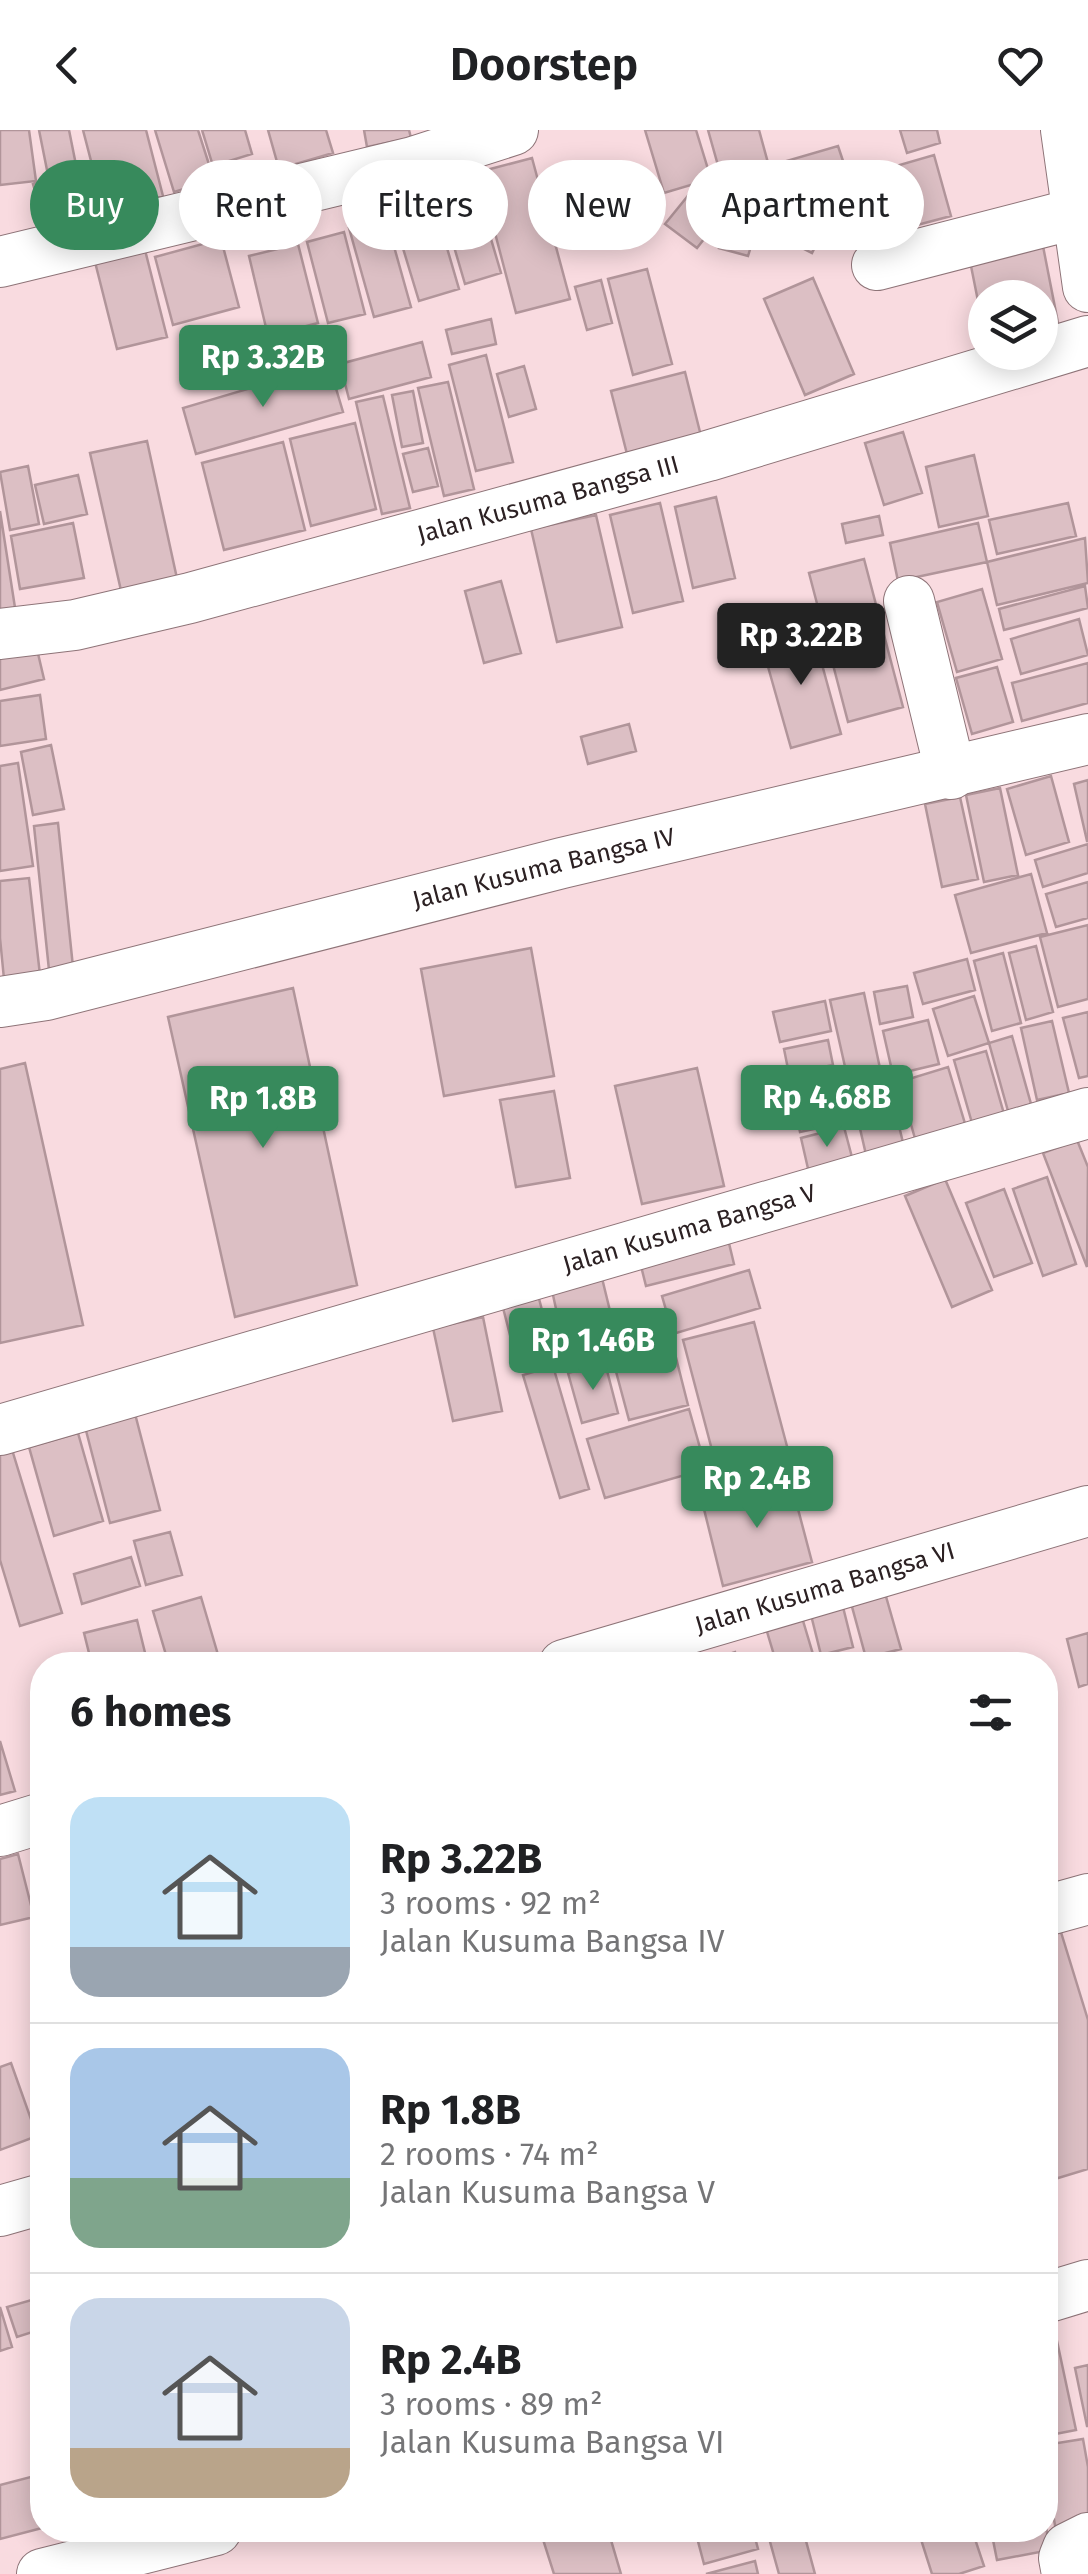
<!DOCTYPE html>
<meta charset="utf-8">
<style>
:root{--surface:#fff;--page:#f2f2f2;--text:#202124;--muted:#757577;--line:#e0e0e0;--accent:#378a5c}
body{margin:0;font-family:"Fira Sans",sans-serif;background:var(--page);color:var(--text);height:100vh;display:flex;flex-direction:column;font-size:38px;white-space:nowrap}
*{box-sizing:border-box;margin:0}
p{font-size:32px;color:var(--muted)}
.icon{flex:none;width:55px;height:55px;fill:none;stroke:currentColor;stroke-width:2;stroke-linecap:round;stroke-linejoin:round}
.map{position:relative;flex:1;overflow:hidden}
.side{position:absolute;left:30px;top:1522px;width:1028px;height:890px;display:flex;flex-direction:column;background:var(--surface);border-radius:40px;box-shadow:0 5px 25px #0003}
.side>*{flex:none}
.hud{position:absolute;left:30px;top:30px;width:1030px;height:90px;display:flex;gap:20px}
.controls{position:absolute;left:968px;top:150px;display:grid;gap:20px}
.controls a{display:grid;place-items:center;width:90px;height:90px;border-radius:50%;background:var(--surface);box-shadow:0 5px 25px #0003;font-size:50px}
.price{position:absolute;translate:-50% -85px;padding:0 22px;border-radius:10px;background:var(--accent);color:#fff;font-size:32px;line-height:65px;filter:drop-shadow(0 2px 5px #0008)}
.price::after{content:'';position:absolute;left:50%;top:60px;width:30px;height:22px;margin-left:-15px;background:inherit;clip-path:polygon(0 0,100% 0,50% 100%)}
.price.active{background:#222;color:#fff}
ul{padding:0;list-style:none}
li{display:flex;align-items:center;gap:30px;height:250px;padding:0 40px}
li+li{border-top:2px solid var(--line)}
li span{display:grid;place-items:center;flex:none;width:280px;height:200px;border-radius:30px;color:#555}
li>.icon{margin-inline-start:auto}
span .icon{width:120px;height:120px;fill:#fffc;stroke-width:1}
li b{font-size:42px}
h2{display:flex;justify-content:space-between;align-items:center;height:120px;padding:0 40px;font-size:42px}
.pill{padding:0 35px;border-radius:45px;background:var(--surface);box-shadow:0 5px 25px #0003;font-size:35px;line-height:90px}
.pill.active{background:var(--accent);color:#fff}
header{display:flex;justify-content:space-between;align-items:center;height:130px;padding:0 40px;background:var(--surface);font-size:45px;font-weight:600}
.map>svg:first-child{display:block}
.building{fill:#dcbfc4;stroke:#b1959a;stroke-width:2.5}
.lines{fill:none;stroke-linecap:round;stroke-linejoin:round}
.minor-casing{stroke:#8e7478;stroke-width:52}
.minor{stroke:#fff;stroke-width:50}
.labels{text-anchor:middle;dominant-baseline:central;stroke-width:8;stroke-linejoin:round;paint-order:stroke}
.street-label{font-size:25px;fill:#2c2123;stroke:#f9dbe0}
</style>
<header><svg class="icon" aria-label="back" viewBox="0 0 24 24"><path d="M15 5l-7 7 7 7"/></svg>Doorstep<svg class="icon" aria-label="heart" viewBox="0 0 24 24"><path d="M12 20l-8-8c-3-5 5-10 8-4 3-6 11-1 8 4z"/></svg></header>
<div class="map">
<svg width="1088" height="2444" viewBox="0 0 1088 2444">
<rect width="100%" height="100%" fill="#f9dbe0"/>
<path class="building" d="M 0,0 L 29,0 L 36,51 L 0,55 Z
M 39,0 L 69,0 L 76,35 L 47,40 Z
M 83,0 L 146,0 L 163,66 L 104,81 Z
M 155,0 L 198,0 L 214,50 L 174,62 Z
M 202,0 L 245,0 L 252,24 L 213,36 Z
M 268,0 L 326,0 L 333,23 L 279,39 Z
M 364,0 L 409,0 L 411,8 L 367,17 Z
M 645,0 L 696,0 L 711,49 L 664,63 Z
M 708,0 L 759,0 L 768,33 L 721,46 Z
M 900,0 L 937,0 L 940,13 L 907,23 Z
M 838,16 L 847,43 L 784,62 L 776,34 Z
M 934,25 L 951,86 L 906,98 L 889,38 Z
M 532,28 L 570,169 L 516,183 L 479,42 Z
M 882,35 L 906,120 L 861,133 L 836,48 Z
M 83,40 L 96,82 L 46,97 L 33,54 Z
M 739,48 L 827,93 L 812,123 L 723,78 Z
M 476,58 L 501,143 L 465,154 L 440,69 Z
M 691,62 L 722,86 L 697,118 L 665,94 Z
M 433,70 L 459,159 L 419,171 L 392,82 Z
M 386,88 L 411,177 L 374,187 L 349,98 Z
M 726,91 L 756,100 L 748,126 L 719,118 Z
M 344,102 L 365,184 L 328,193 L 307,112 Z
M 221,109 L 239,177 L 173,195 L 155,127 Z
M 1042,111 L 1060,203 L 1040,207 L 1040,168 L 985,168 L 985,206 L 969,126 Z
M 298,114 L 318,193 L 268,206 L 249,126 Z
M 145,120 L 167,207 L 117,219 L 95,132 Z
M 647,139 L 672,234 L 633,245 L 608,149 Z
M 813,148 L 854,244 L 805,265 L 764,169 Z
M 601,150 L 612,193 L 587,200 L 575,157 Z
M 491,189 L 496,214 L 452,224 L 446,200 Z
M 422,212 L 431,247 L 349,269 L 340,234 Z
M 486,225 L 513,332 L 476,341 L 449,235 Z
M 329,235 L 343,282 L 196,324 L 183,278 Z
M 524,236 L 536,279 L 509,287 L 497,244 Z
M 685,242 L 701,306 L 627,324 L 611,261 Z
M 448,252 L 474,359 L 444,366 L 418,258 Z
M 413,261 L 423,313 L 402,317 L 392,265 Z
M 383,266 L 410,378 L 382,384 L 356,272 Z
M 355,293 L 376,379 L 311,396 L 290,309 Z
M 903,302 L 922,363 L 884,375 L 865,313 Z
M 147,311 L 178,453 L 122,465 L 90,323 Z
M 283,312 L 305,400 L 224,420 L 202,333 Z
M 428,318 L 438,356 L 413,362 L 403,324 Z
M 974,325 L 988,386 L 939,397 L 926,337 Z
M 28,336 L 39,394 L 10,400 L 0,342 Z
M 78,345 L 87,384 L 44,394 L 35,355 Z
M 716,367 L 735,448 L 693,458 L 675,377 Z
M 660,373 L 683,471 L 633,483 L 610,385 Z
M 1068,373 L 1076,406 L 997,424 L 989,390 Z
M 0,381 L 16,484 L 0,487 Z
M 596,385 L 622,497 L 557,512 L 531,399 Z
M 879,386 L 883,405 L 846,413 L 842,394 Z
M 73,393 L 84,448 L 20,459 L 11,406 Z
M 978,393 L 987,432 L 898,451 L 890,413 Z
M 1085,408 L 1088,453 L 997,475 L 987,432 Z
M 864,429 L 903,577 L 848,592 L 809,443 Z
M 501,451 L 521,523 L 484,533 L 465,461 Z
M 1085,456 L 1088,478 L 1004,500 L 999,479 Z
M 982,459 L 1002,529 L 957,542 L 937,472 Z
M 1079,489 L 1088,525 L 1021,544 L 1011,509 Z
M 812,498 L 841,604 L 791,618 L 761,512 Z
M 36,515 L 44,549 L 0,560 L 0,524 Z
M 1088,533 L 1088,573 L 1022,591 L 1012,553 Z
M 997,537 L 1013,592 L 972,604 L 956,548 Z
M 40,565 L 46,609 L 0,616 L 0,571 Z
M 629,594 L 636,621 L 588,634 L 581,607 Z
M 51,615 L 64,679 L 33,685 L 21,622 Z
M 18,633 L 33,736 L 0,741 L 0,636 Z
M 1051,646 L 1069,712 L 1026,725 L 1007,659 Z
M 1088,650 L 1088,711 L 1087,711 L 1074,654 Z
M 1000,658 L 1018,745 L 984,752 L 966,665 Z
M 960,667 L 978,749 L 942,757 L 925,674 Z
M 58,693 L 73,837 L 49,840 L 34,696 Z
M 1088,714 L 1088,743 L 1043,757 L 1035,730 Z
M 1031,744 L 1047,803 L 971,823 L 955,765 Z
M 29,748 L 40,845 L 4,849 L 0,808 L 0,751 Z
M 1088,752 L 1088,788 L 1056,797 L 1046,764 Z
M 1088,795 L 1088,869 L 1058,877 L 1040,807 Z
M 1036,816 L 1053,882 L 1026,890 L 1009,823 Z
M 531,818 L 554,946 L 444,966 L 421,839 Z
M 1003,823 L 1021,893 L 992,901 L 974,831 Z
M 967,829 L 975,860 L 923,874 L 914,843 Z
M 907,856 L 913,887 L 880,894 L 874,862 Z
M 293,858 L 357,1155 L 235,1187 L 168,887 Z
M 864,863 L 881,943 L 848,950 L 830,870 Z
M 974,866 L 989,913 L 948,926 L 933,879 Z
M 825,871 L 831,901 L 780,912 L 773,882 Z
M 1088,882 L 1088,946 L 1079,948 L 1063,888 Z
M 928,890 L 939,934 L 893,945 L 883,901 Z
M 1052,891 L 1069,963 L 1037,970 L 1021,898 Z
M 1012,906 L 1031,974 L 1008,981 L 989,913 Z
M 828,910 L 833,935 L 789,944 L 784,919 Z
M 986,921 L 1004,984 L 972,993 L 954,930 Z
M 25,933 L 83,1195 L 0,1213 L 0,939 Z
M 948,937 L 966,997 L 916,1012 L 899,952 Z
M 697,938 L 724,1056 L 642,1074 L 615,956 Z
M 887,946 L 905,1021 L 867,1029 L 850,955 Z
M 838,959 L 846,992 L 800,1002 L 793,969 Z
M 554,961 L 570,1048 L 516,1057 L 500,970 Z
M 844,997 L 853,1031 L 809,1043 L 801,1008 Z
M 1077,1010 L 1088,1037 L 1087,1137 L 1043,1023 Z
M 1047,1047 L 1076,1134 L 1043,1146 L 1013,1059 Z
M 945,1049 L 992,1160 L 952,1177 L 905,1066 Z
M 1004,1059 L 1032,1133 L 994,1147 L 966,1073 Z
M 727,1105 L 734,1134 L 646,1156 L 639,1128 Z
M 749,1140 L 760,1178 L 673,1204 L 662,1166 Z
M 601,1144 L 611,1185 L 560,1197 L 551,1156 Z
M 537,1161 L 554,1226 L 518,1236 L 501,1170 Z
M 483,1187 L 502,1281 L 453,1291 L 433,1198 Z
M 754,1192 L 788,1320 L 717,1339 L 683,1210 Z
M 671,1208 L 688,1275 L 629,1290 L 611,1223 Z
M 605,1233 L 618,1283 L 582,1293 L 568,1243 Z
M 553,1236 L 589,1359 L 560,1368 L 523,1245 Z
M 133,1276 L 160,1380 L 110,1393 L 83,1289 Z
M 689,1279 L 706,1339 L 605,1368 L 587,1309 Z
M 78,1303 L 103,1391 L 54,1406 L 29,1317 Z
M 10,1313 L 62,1483 L 20,1496 L 0,1430 L 0,1316 Z
M 789,1345 L 812,1432 L 723,1456 L 702,1371 Z
M 170,1402 L 182,1445 L 146,1455 L 134,1411 Z
M 131,1427 L 140,1456 L 82,1474 L 74,1444 Z
M 885,1463 L 901,1519 L 866,1528 L 851,1473 Z
M 840,1465 L 853,1517 L 821,1525 L 808,1473 Z
M 201,1467 L 221,1535 L 169,1535 L 153,1481 Z
M 798,1474 L 815,1531 L 801,1535 L 777,1535 L 762,1485 Z
M 137,1490 L 148,1535 L 92,1535 L 84,1503 Z
M 1088,1503 L 1088,1554 L 1079,1557 L 1067,1509 Z
M 735,1522 L 740,1535 L 703,1535 L 703,1533 Z
M 0,1611 L 15,1661 L 0,1665 Z
M 18,1724 L 34,1787 L 0,1795 L 0,1729 Z
M 1056,1786 L 1088,1890 L 1088,2039 L 1045,2052 L 1045,1789 Z
M 11,1933 L 37,2006 L 0,2020 L 0,1937 Z
M 35,2169 L 42,2199 L 17,2207 L 7,2177 Z
M 0,2177 L 12,2217 L 0,2221 Z
M 1057,2211 L 1076,2300 L 1045,2306 L 1045,2213 Z
M 1088,2235 L 1088,2296 L 1087,2296 L 1075,2238 Z
M 1083,2309 L 1088,2337 L 1088,2395 L 1056,2401 L 1045,2338 L 1045,2315 Z
M 42,2344 L 42,2398 L 0,2409 L 0,2355 Z
M 1045,2391 L 1050,2420 L 997,2430 L 991,2400 L 1045,2400 Z
M 540,2400 L 608,2400 L 621,2444 L 554,2444 Z
M 695,2400 L 753,2400 L 758,2419 L 704,2434 Z
M 803,2400 L 815,2444 L 779,2444 L 767,2401 Z
M 918,2400 L 972,2400 L 984,2436 L 959,2444 L 932,2444 Z
M 755,2431 L 758,2444 L 706,2444 Z"/>
<g class="lines">
<defs>
<g id="minor">
<path d="M 1066,0 L 1088,157"/>
<path d="M 0,132 L 413,32 L 513,0"/>
<path d="M 877,135 L 1078,83"/>
<path d="M 909,471 L 951,644"/>
<path id="s1" d="M 0,504 L 75,495 L 190,468 L 708,326 L 1088,211"/>
<path id="s2" d="M 0,872 L 46,865 L 562,733 L 1088,609"/>
<path id="s3" d="M 0,1300 L 1088,983"/>
<path id="s4" d="M 564,1535 L 1088,1381"/>
<path d="M 0,1701 L 42,1688"/>
<path d="M 1045,1781 L 1088,1769"/>
<path d="M 0,2081 L 42,2069"/>
<path d="M 1045,2168 L 1088,2155"/>
<path d="M 42,2444 L 216,2400"/>
<path d="M 1067,2444 L 1064,2428 L 1068,2418 L 1088,2408"/>
</g>
</defs>
<use href="#minor" class="minor-casing"/>
<use href="#minor" class="minor"/>
</g>
<g class="labels">
<g class="street-label">
<text stroke="none"><textPath href="#s1" startOffset="565">Jalan Kusuma Bangsa III</textPath></text>
<text stroke="none"><textPath href="#s2" startOffset="560">Jalan Kusuma Bangsa IV</textPath></text>
<text stroke="none"><textPath href="#s3" startOffset="718">Jalan Kusuma Bangsa V</textPath></text>
<text stroke="none"><textPath href="#s4" startOffset="272">Jalan Kusuma Bangsa VI</textPath></text>
</g>
</g>
</svg>
<div class="controls">
<a><svg class="icon" aria-label="layers" viewBox="0 0 24 24"><path d="M12 4l9 5-9 5-9-5zM3 14l9 5 9-5"/></svg></a>
</div>
<b class="price" style="left:263px;top:280px">Rp 3.32B</b>
<b class="price active" style="left:801px;top:558px">Rp 3.22B</b>
<b class="price" style="left:827px;top:1020px">Rp 4.68B</b>
<b class="price" style="left:263px;top:1021px">Rp 1.8B</b>
<b class="price" style="left:593px;top:1263px">Rp 1.46B</b>
<b class="price" style="left:757px;top:1401px">Rp 2.4B</b>
<div class="hud">
<a class="pill active">Buy</a>
<a class="pill">Rent</a>
<a class="pill">Filters</a>
<a class="pill">New</a>
<a class="pill">Apartment</a>
</div>
<section class="side">
<h2>6 homes<svg class="icon" aria-label="filters" viewBox="0 0 24 24"><path d="M4 7h16M4 17h16"/><circle cx="9" cy="7" r="2"/><circle cx="15" cy="17" r="2"/></svg></h2>
<ul>
<li><span style="background:linear-gradient(#bfe0f5 75%,#9aa5b1 0)"><svg class="icon" aria-label="home" viewBox="0 0 24 24"><path d="M3 11l9-7 9 7M6 9v11h12V9"/></svg></span><div><b>Rp 3.22B</b><p>3 rooms · 92 m²</p><p>Jalan Kusuma Bangsa IV</p></div></li>
<li><span style="background:linear-gradient(#a9c7e8 65%,#7fa58c 0)"><svg class="icon" aria-label="home" viewBox="0 0 24 24"><path d="M3 11l9-7 9 7M6 9v11h12V9"/></svg></span><div><b>Rp 1.8B</b><p>2 rooms · 74 m²</p><p>Jalan Kusuma Bangsa V</p></div></li>
<li><span style="background:linear-gradient(#c9d6e8 75%,#b9a48a 0)"><svg class="icon" aria-label="home" viewBox="0 0 24 24"><path d="M3 11l9-7 9 7M6 9v11h12V9"/></svg></span><div><b>Rp 2.4B</b><p>3 rooms · 89 m²</p><p>Jalan Kusuma Bangsa VI</p></div></li>
</ul>
</section>
</div>
